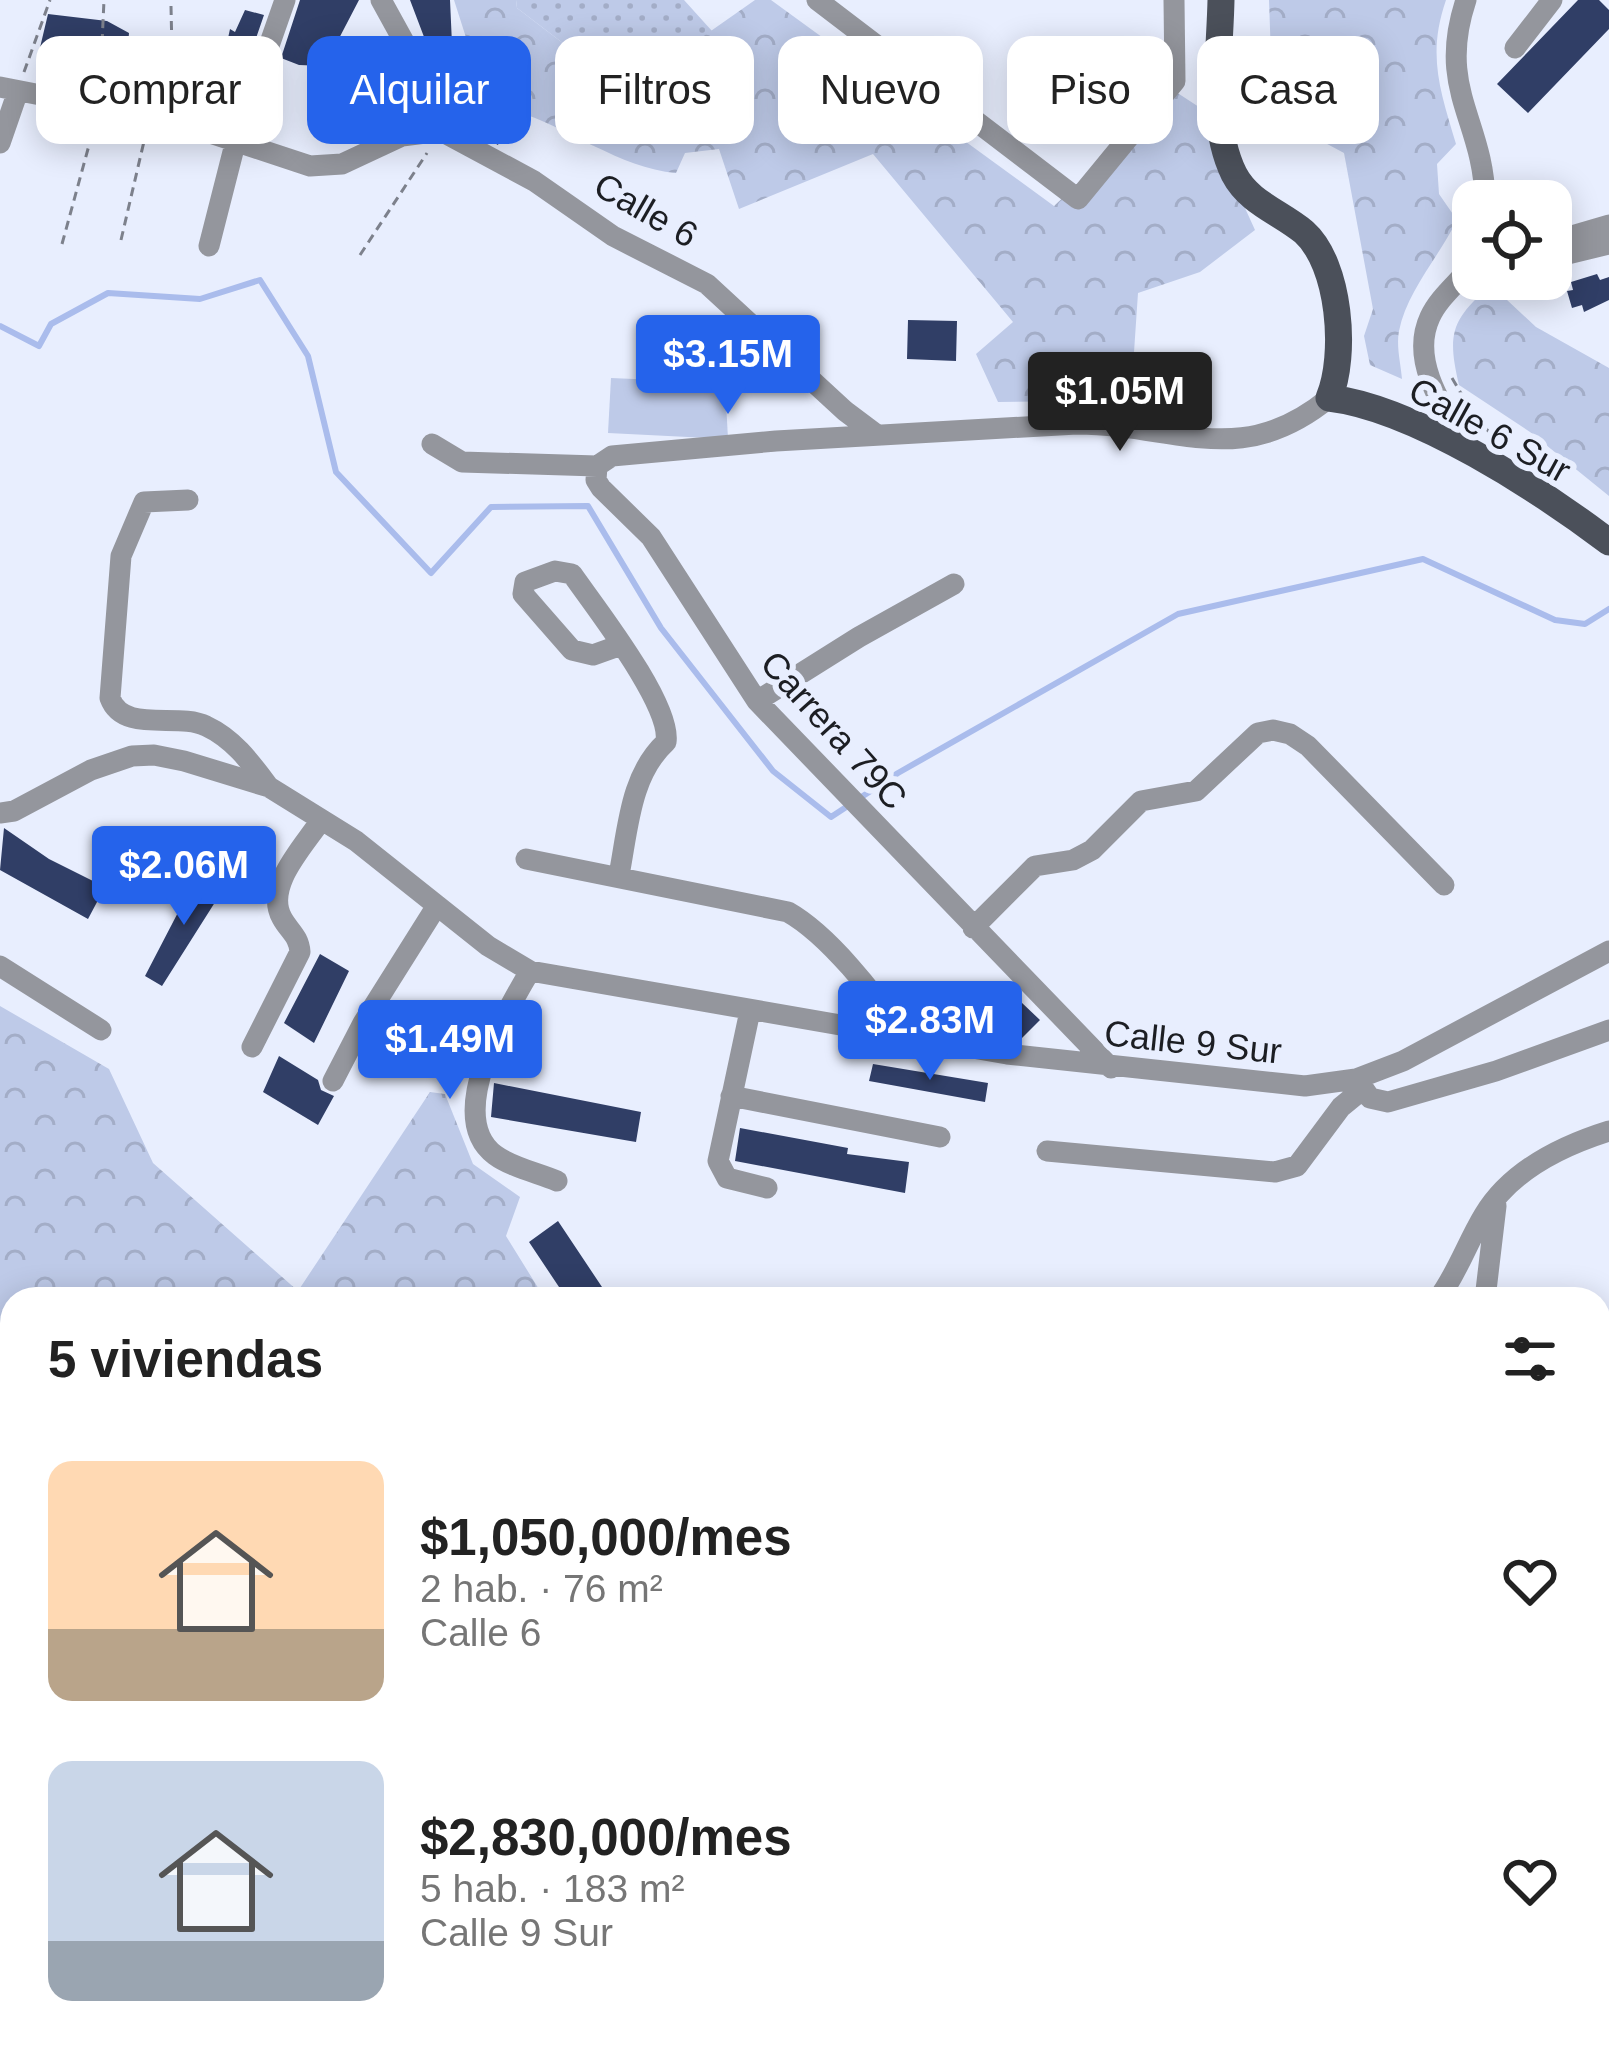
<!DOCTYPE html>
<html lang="es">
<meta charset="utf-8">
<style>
:root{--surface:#fff;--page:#f6f6f6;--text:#222;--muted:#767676;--accent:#2563eb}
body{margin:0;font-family:Helvetica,sans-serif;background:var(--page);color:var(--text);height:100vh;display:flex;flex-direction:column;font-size:45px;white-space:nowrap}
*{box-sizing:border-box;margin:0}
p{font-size:39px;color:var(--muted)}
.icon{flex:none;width:66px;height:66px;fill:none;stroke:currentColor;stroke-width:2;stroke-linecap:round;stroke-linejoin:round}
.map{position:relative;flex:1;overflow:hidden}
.details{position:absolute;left:0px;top:1287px;width:1611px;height:771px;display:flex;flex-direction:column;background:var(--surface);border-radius:36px 36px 0 0;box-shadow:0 6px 30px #0003}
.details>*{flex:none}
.banner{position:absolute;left:36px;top:36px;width:1539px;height:108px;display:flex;gap:24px}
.buttons{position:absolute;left:1452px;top:180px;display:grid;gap:24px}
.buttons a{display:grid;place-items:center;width:120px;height:120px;border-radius:24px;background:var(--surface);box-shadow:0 6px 30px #0003;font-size:60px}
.price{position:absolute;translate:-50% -102px;padding:0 27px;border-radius:12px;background:var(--accent);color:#fff;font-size:39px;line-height:78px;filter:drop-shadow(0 3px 6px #0008)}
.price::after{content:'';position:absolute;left:50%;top:72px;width:36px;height:27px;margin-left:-18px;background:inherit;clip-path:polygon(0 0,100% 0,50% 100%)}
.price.current{background:#222;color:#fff}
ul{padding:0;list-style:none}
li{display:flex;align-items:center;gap:36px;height:300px;padding:0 48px}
li span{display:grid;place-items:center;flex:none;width:336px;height:240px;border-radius:24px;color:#555}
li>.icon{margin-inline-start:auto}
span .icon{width:144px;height:144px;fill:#fffc;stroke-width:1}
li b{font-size:51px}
h2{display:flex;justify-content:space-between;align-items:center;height:144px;padding:0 48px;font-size:51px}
.tag{padding:0 42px;border-radius:24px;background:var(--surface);box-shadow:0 6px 30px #0003;font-size:42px;line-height:108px}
.tag.current{background:var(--accent);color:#fff}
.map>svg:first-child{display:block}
.grass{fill:url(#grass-dots)}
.forest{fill:url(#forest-crowns)}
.garden{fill:#becae8}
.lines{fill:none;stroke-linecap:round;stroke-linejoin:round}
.stream{stroke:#aabcec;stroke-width:6}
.building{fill:#303e66}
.path{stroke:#7d818c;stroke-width:3;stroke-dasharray:9 6;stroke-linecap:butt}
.minor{stroke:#94969d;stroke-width:21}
.major{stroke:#4b505a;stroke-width:27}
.labels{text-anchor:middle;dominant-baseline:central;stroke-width:12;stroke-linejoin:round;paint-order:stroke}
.street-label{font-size:36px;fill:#1c1e23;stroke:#e8eefe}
</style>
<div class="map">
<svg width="1609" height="2056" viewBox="0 0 1609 2056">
<defs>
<pattern id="grass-dots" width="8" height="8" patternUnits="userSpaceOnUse" patternTransform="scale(3)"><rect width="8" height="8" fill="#becae8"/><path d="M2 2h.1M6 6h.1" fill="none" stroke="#a3adc7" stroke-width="1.8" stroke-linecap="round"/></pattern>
<pattern id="forest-crowns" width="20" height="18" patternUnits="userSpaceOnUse" patternTransform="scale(3)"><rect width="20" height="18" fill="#becae8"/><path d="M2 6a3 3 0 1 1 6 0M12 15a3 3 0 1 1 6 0" fill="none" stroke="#a3adc7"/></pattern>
</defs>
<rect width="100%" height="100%" fill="#e8eefe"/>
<path class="grass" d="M 516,0 L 684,0 L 712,31 L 651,73 L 602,73 L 517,8 Z
M 520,2046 L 1067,2046 L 1058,2056 L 517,2056 Z
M 1190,2046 L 1306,2046 L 1308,2056 L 1175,2056 Z"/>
<path class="forest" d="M 454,0 L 516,0 L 517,8 L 602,73 L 651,73 L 755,0 L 771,0 L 1054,206 L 1176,92 L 1199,107 L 1255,230 L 1200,272 L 1138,293 L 1133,367 L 1084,401 L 998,402 L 976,354 L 1013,322 L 873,154 L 739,209 L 719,149 L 685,153 L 676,173 C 619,168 569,127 515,111 L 515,93 L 470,50 Z
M 1269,0 L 1446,0 C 1427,55 1440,90 1456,144 L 1437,164 L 1439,194 L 1457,220 C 1439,257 1407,291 1399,331 C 1396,346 1401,365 1402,379 L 1370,365 L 1364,336 L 1373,309 L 1344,153 L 1273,115 Z
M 1491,285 L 1536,327 L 1609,368 L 1609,496 L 1530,432 L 1459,385 C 1447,334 1451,320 1491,285 Z
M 0,1006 L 109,1069 L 153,1163 L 298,1291 L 430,1092 L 445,1094 L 473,1164 L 520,1197 L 506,1236 L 545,1299 L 12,1299 L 12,2046 L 520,2046 L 517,2056 L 0,2056 Z"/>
<path class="garden" d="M 611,378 L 725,383 L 728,439 L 608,433 Z"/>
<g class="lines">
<path class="stream" d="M 0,326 L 39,346 L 51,324 L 108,293 L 200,299 L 260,280 L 308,356 L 336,472 L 431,573 L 491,507 L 588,506 L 661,628 L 773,771 L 831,817 L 898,773 L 1178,614 L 1423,559 L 1555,620 L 1585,624 L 1609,609"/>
</g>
<path class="building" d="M 300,0 L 359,0 L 334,48 L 377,68 L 299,65 L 281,58 Z
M 410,0 L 450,0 L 452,44 L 461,67 L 455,66 L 472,95 L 451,108 Z
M 1578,0 L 1599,0 L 1609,10 L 1609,29 L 1528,113 L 1497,84 Z
M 245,10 L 264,15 L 246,67 L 227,64 L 227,67 L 189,60 L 189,42 L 225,52 L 230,29 L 235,32 Z
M 48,14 L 107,21 L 129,33 L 128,45 L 123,46 L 123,74 L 140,76 L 140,99 L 107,93 L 110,64 L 81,58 L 70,61 L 68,67 L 41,66 L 38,56 Z
M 493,114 L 507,120 L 498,145 L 484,137 Z
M 1597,274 L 1600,280 L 1609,277 L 1609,300 L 1584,312 L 1582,305 L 1572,308 L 1567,291 L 1573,290 L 1571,282 Z
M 908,320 L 957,321 L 956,361 L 907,359 Z
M 128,827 L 160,849 L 138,899 L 114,881 Z
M 4,828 L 49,859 L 105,887 L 88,919 L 0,870 Z
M 198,874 L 224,888 L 162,986 L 145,976 Z
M 320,954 L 349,971 L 314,1043 L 284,1023 Z
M 1021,1002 L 1040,1020 L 1021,1039 L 1002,1020 Z
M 279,1056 L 318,1080 L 321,1090 L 334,1096 L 318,1125 L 263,1092 Z
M 873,1064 L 988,1083 L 985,1102 L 869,1081 Z
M 494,1083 L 641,1112 L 636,1142 L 491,1117 Z
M 740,1128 L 848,1148 L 847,1154 L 909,1162 L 905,1193 L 735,1161 Z
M 558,1221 L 604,1290 L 590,1299 L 567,1299 L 529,1242 Z"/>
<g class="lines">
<path class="path" d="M 171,6 L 173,100
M 24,72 L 50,0
M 100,88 L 104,0
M 121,240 L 145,137
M 62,244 L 94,127
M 360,255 L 427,153
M 1452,378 L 1475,417 L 1495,438"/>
<path class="minor" d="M 381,0 L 419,69 L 441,131
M 817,0 L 1078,199 L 1175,81 L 1174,0
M 1466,0 C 1436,90 1484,120 1485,201
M 1515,48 L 1552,0
M 0,87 L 174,121 L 310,166 L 342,164 L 402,136 L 441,131 L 534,181 L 613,236 L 707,284 L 845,411 L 877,435
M 0,143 L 18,91
M 1551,242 L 1609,225
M 209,246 L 236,140 L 285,0
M 1551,258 L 1609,244
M 432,444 L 462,462 L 597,466
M 1471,452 C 1448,414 1408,364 1430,317 C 1439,297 1459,282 1473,264
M 188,500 L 144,502 L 121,556 L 110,698 C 123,734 178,712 206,726 C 234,739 251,763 269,787
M 757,701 L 859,637 L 954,584
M 0,813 L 14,811 L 91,770 L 132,756 L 154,755 L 184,761 L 269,787 L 356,841 L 488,946 L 530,971 L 1007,1054 L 1305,1086 L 1356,1079 L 1403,1061 L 1609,951
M 526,859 L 788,912 C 827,934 877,995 900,1034
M 619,875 C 628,829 630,775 666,742 C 672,705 595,607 572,574 L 555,571 L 525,582 L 523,594 L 572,650 L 593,655 L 621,645
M 973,928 L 1035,866 L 1073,860 L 1092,850 L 1141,801 L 1196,791 L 1258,733 L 1273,730 L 1290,734 L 1308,746 L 1444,885
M 0,966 L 101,1030
M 530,971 C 507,1010 443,1116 495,1155 C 511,1167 538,1173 557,1181
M 750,1011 L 718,1161 L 727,1178 L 767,1188
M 252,1047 L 300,952 C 299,936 289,931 282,918 C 264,886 305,845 321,820
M 1111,1068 L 757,701 L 651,537 L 601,488 L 596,480 L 597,466 L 612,456 L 776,441 L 1077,424 C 1176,424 1240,471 1329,398
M 1357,1079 L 1370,1098 L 1388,1102 L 1496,1071 L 1609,1030
M 333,1081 L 363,1023 L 436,907
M 731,1096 L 940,1137
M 1047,1151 L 1275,1172 L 1297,1166 L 1341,1107 L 1363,1089
M 1438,1299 C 1458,1272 1467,1243 1484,1215 C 1511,1170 1561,1146 1609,1131
M 1485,1299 L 1496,1206"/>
<path class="major" d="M 1221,0 C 1220,54 1209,123 1234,174 C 1249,203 1280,212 1304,232 C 1340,264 1347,355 1329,398 C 1415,408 1540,490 1609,542"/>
</g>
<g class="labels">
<g class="street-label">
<text transform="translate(646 210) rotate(30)">Calle 6</text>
<text transform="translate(1490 430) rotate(29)">Calle 6 Sur</text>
<text transform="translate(834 730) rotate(48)">Carrera 79C</text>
<text transform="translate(1193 1042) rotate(6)">Calle 9 Sur</text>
</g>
</g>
</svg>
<div class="buttons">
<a><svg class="icon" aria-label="locate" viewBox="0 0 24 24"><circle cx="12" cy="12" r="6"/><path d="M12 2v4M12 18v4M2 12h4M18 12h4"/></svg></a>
</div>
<b class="price" style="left:728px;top:417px">$3.15M</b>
<b class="price current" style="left:1120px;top:454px">$1.05M</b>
<b class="price" style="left:184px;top:928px">$2.06M</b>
<b class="price" style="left:930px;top:1083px">$2.83M</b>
<b class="price" style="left:450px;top:1102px">$1.49M</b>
<div class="banner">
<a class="tag">Comprar</a>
<a class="tag current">Alquilar</a>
<a class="tag">Filtros</a>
<a class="tag">Nuevo</a>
<a class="tag">Piso</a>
<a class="tag">Casa</a>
</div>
<section class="details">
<h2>5 viviendas<svg class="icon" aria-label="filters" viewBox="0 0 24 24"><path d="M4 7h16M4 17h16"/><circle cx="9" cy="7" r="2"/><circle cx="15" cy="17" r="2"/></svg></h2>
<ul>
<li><span style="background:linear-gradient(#ffd9b3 70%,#b9a48a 0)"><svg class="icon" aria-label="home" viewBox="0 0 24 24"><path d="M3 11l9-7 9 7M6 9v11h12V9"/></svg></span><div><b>$1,050,000/mes</b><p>2 hab. · 76 m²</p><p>Calle 6</p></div><svg class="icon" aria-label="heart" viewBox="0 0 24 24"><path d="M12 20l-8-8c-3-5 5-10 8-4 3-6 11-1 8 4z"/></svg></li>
<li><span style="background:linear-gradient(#c9d6e8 75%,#9aa5b1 0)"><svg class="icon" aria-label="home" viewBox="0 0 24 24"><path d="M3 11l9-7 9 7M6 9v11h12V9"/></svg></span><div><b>$2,830,000/mes</b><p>5 hab. · 183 m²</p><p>Calle 9 Sur</p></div><svg class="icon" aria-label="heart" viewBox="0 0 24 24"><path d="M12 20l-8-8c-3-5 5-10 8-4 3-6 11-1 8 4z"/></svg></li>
</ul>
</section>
</div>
